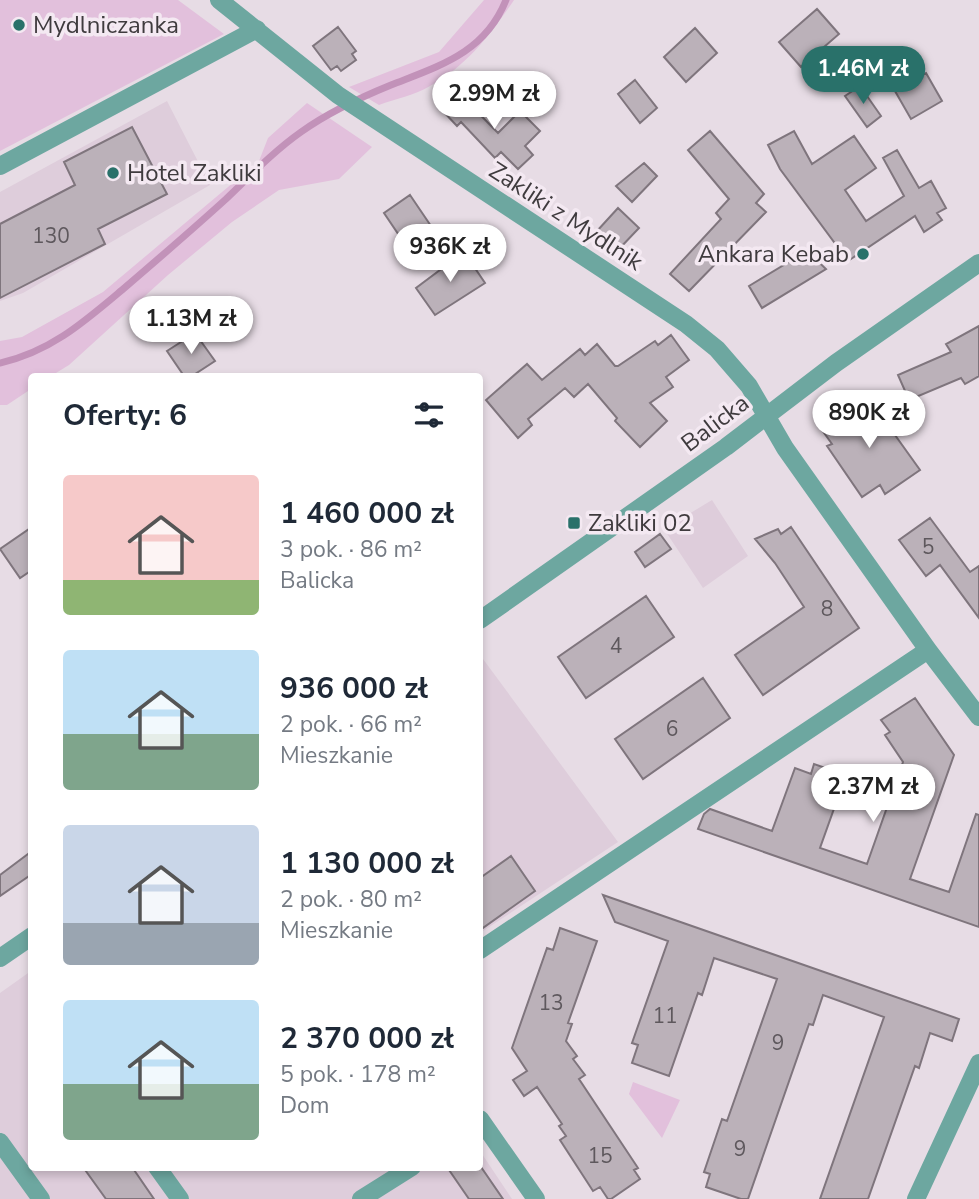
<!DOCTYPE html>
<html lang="pl">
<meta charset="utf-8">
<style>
:root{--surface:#fff;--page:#f2f2f3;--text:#1f2937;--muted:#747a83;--accent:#29716a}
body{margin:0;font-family:"Nunito Sans",sans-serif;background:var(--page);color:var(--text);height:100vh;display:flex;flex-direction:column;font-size:26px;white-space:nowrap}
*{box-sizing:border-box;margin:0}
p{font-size:23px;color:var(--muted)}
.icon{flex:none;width:38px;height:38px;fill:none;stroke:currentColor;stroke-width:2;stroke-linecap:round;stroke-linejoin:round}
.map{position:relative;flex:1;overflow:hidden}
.details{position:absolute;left:28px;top:373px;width:455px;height:798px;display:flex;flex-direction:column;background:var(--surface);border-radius:7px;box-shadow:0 4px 10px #0003}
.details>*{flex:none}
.price{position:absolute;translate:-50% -60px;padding:0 16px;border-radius:24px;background:#fff;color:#222;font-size:23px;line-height:46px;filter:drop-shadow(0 2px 4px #0008)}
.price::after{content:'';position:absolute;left:50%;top:42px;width:21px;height:16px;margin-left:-10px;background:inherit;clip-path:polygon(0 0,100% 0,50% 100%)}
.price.selected{background:var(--accent);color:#fff}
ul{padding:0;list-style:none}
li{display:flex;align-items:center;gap:21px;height:175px;padding:0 35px}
li span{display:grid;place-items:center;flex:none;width:196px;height:140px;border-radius:7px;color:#555}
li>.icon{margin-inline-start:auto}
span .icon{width:84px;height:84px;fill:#fffc;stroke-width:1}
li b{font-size:30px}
h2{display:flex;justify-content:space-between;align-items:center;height:84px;padding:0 35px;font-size:30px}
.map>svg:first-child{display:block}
.built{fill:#decddb}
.green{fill:#e2c0dc}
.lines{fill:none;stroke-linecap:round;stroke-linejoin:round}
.stream{stroke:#c292b9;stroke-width:7}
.building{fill:#bbb1b9;stroke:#7f757d;stroke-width:2}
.minor{stroke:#6da7a0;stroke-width:18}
.poi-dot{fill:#29716a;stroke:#f4e9f2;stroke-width:2.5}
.labels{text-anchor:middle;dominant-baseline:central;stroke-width:7;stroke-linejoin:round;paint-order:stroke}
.number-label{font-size:21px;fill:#5e585d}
.poi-label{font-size:24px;fill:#3f3b3e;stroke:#f4e9f2;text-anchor:start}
.street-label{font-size:24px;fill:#3f3b3e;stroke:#f4e9f2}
</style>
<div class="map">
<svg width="979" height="1199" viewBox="0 0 979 1199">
<rect width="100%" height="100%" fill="#e7dce5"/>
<path class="built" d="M 167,101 L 210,185 L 23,293 L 0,301 L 0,192 Z
M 712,500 L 748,556 L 703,588 L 664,529 Z
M 483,659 L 618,842 L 480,933 L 480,661 Z
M 31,971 L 32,1167 L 480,1167 L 480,1151 L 512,1199 L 0,1199 L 0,993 Z"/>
<path class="green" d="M 0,0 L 178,0 L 224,34 L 0,151 Z
M 484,0 L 514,0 C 491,34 467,66 430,86 C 415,95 395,99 379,105 L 349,87 L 439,52 Z
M 307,103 L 372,147 L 339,179 L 279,190 L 232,222 L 168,275 L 69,365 L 51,376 L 32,376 L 31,389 L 7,405 L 0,405 L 0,341 L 22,337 L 103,292 L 259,161 L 268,138 Z
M 633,1082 L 680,1100 L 662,1138 L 629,1094 Z"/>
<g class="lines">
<path class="stream" d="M 0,363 C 50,352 84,322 122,290 C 157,260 192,230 226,199 C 250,176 274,151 301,132 C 329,112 359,98 391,85 C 439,66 485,53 506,0"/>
</g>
<path class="building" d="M 817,9 L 839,34 L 801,67 L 779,42 Z
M 338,27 L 356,51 L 352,54 L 356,60 L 341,71 L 337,66 L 331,70 L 313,46 Z
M 695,28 L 717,53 L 686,82 L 664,57 Z
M 926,73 L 942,101 L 911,119 L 895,91 Z
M 635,80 L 657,108 L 640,123 L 618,94 Z
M 860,86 L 881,116 L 867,127 L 845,96 Z
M 457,91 L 498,133 L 520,111 L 540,131 L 525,146 L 533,155 L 518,169 L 501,152 L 495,158 L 461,122 L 457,126 L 440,108 Z
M 132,127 L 167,194 L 98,229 L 105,244 L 0,298 L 0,224 L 75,185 L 64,162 Z
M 710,131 L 764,194 L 756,203 L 766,212 L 689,291 L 670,274 L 721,219 L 716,213 L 729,199 L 688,150 Z
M 794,131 L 812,164 L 854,136 L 876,168 L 845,190 L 866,221 L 904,196 L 883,158 L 897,150 L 919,188 L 931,181 L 946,208 L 937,213 L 942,220 L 924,232 L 915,216 L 848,261 L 780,169 L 768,145 Z
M 644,163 L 657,176 L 632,202 L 616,186 Z
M 410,195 L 433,229 L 407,247 L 384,213 Z
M 618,208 L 639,228 L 618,250 L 597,231 Z
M 807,251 L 826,269 L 762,308 L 749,286 Z
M 464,252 L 485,283 L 435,315 L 416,288 Z
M 979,326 L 979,376 L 965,384 L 961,378 L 909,400 L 898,375 L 951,352 L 946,344 Z
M 195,333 L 215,361 L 192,376 L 184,376 L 167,351 Z
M 671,335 L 689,360 L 666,377 L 673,387 L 650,403 L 667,421 L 640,447 L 615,421 L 617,418 L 588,384 L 574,397 L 565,388 L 528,419 L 532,425 L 518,438 L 486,400 L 527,364 L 542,380 L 580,349 L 585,355 L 597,344 L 615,366 L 618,366 L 655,341 L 658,345 Z
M 866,399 L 869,404 L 872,403 L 920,470 L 885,494 L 880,485 L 862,497 L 827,446 L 832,444 L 822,430 Z
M 930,518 L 970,572 L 979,566 L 979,618 L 940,565 L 926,576 L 899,540 Z
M 32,527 L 32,570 L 20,578 L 0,549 Z
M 791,527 L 859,628 L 763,695 L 735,655 L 804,607 L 775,563 L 755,539 L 778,529 L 781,534 Z
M 660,534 L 671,549 L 645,567 L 635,552 Z
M 646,596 L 674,637 L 586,698 L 558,657 Z
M 703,678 L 730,718 L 643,779 L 615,739 Z
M 915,698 L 954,755 L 910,879 L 949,892 L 976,814 L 979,815 L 979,927 L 698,829 L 704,814 L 710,809 L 772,831 L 795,768 L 811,774 L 814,764 L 846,775 L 820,848 L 867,864 L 903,762 L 885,735 L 890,732 L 881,720 Z
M 32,851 L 32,874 L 0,896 L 0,875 Z
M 511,856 L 535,891 L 480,930 L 480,878 Z
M 603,895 L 959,1019 L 952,1041 L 930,1033 L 919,1068 L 915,1066 L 868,1199 L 820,1199 L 884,1017 L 823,995 L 813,1025 L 809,1024 L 748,1199 L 741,1199 L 706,1187 L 710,1174 L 704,1172 L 722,1119 L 727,1121 L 777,979 L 714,958 L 702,995 L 698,993 L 669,1076 L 632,1063 L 638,1045 L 632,1043 L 668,941 L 615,922 Z
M 560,928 L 597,941 L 568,1023 L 572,1024 L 566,1041 L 577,1056 L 573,1059 L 585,1075 L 579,1079 L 638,1168 L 634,1170 L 640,1179 L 611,1199 L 608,1199 L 600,1187 L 593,1191 L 560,1140 L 566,1136 L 559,1126 L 562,1124 L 537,1087 L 524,1096 L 513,1080 L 527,1071 L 512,1048 L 547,948 L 553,950 Z
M 83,1167 L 132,1167 L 154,1199 L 106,1199 Z
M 447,1167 L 481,1167 L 503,1199 L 469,1199 Z"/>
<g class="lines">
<path class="minor" d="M 219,0 L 338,95 L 686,324 L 717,349 L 749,386 L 785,448 L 928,650 L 979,717
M 0,166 L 257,29
M 480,620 L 726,447 L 836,363 L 979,263
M 480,950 L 928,650
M 0,958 L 32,936
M 480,1119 L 536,1199
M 0,1142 L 41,1199
M 157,1167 L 180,1199
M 361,1199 L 412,1167
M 916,1199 L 979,1063"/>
</g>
<g class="poi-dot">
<circle cx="19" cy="25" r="7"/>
<circle cx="113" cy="173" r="7"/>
<circle cx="863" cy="254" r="7"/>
<rect x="567" y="516" width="14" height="14" rx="3.5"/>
</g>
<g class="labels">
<g class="number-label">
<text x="51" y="236">130</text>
<text x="928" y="547">5</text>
<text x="827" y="609">8</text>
<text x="616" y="646">4</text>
<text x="672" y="729">6</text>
<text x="551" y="1003">13</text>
<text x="665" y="1016">11</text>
<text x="778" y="1043">9</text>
<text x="740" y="1149">9</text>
<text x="600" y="1156">15</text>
</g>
<g class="poi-label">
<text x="33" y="25">Mydlniczanka</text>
<text x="127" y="173">Hotel Zakliki</text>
<text x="849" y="254" text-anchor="end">Ankara Kebab</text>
<text x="588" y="523">Zakliki 02</text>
</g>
<g class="street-label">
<text transform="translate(566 216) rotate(33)">Zakliki z Mydlnik</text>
<text transform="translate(715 423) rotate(-37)">Balicka</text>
</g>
</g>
</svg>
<b class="price selected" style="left:863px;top:106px">1.46M zł</b>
<b class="price" style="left:494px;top:131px">2.99M zł</b>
<b class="price" style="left:450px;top:284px">936K zł</b>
<b class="price" style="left:191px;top:356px">1.13M zł</b>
<b class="price" style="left:869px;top:450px">890K zł</b>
<b class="price" style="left:873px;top:824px">2.37M zł</b>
<section class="details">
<h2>Oferty: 6<svg class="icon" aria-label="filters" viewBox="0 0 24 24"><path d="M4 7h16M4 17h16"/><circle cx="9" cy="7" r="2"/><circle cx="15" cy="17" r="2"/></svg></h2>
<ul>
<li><span style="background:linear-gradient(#f6c9c9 75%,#8fb573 0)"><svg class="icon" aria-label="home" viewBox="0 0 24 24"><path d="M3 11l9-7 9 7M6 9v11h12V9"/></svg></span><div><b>1 460 000 zł</b><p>3 pok. · 86 m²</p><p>Balicka</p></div></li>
<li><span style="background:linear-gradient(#bfe0f5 60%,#7fa58c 0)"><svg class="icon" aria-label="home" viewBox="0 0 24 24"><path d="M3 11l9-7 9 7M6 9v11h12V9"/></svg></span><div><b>936 000 zł</b><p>2 pok. · 66 m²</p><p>Mieszkanie</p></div></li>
<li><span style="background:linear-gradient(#c9d6e8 70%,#9aa5b1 0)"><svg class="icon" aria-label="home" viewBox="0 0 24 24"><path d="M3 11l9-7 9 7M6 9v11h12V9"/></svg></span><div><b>1 130 000 zł</b><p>2 pok. · 80 m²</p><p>Mieszkanie</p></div></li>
<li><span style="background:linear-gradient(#bfe0f5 60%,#7fa58c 0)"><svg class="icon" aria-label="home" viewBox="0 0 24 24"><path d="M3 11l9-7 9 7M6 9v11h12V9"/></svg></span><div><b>2 370 000 zł</b><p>5 pok. · 178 m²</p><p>Dom</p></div></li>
</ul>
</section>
</div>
